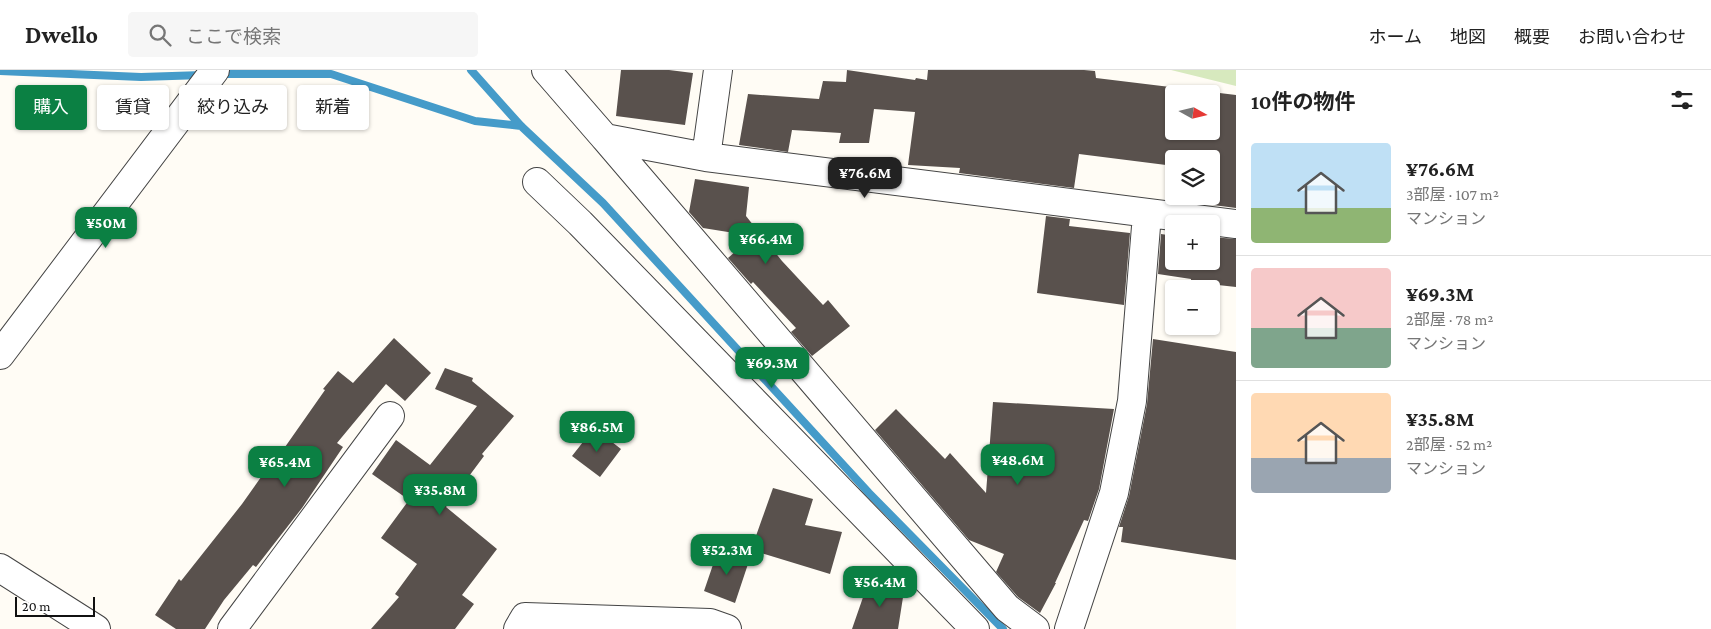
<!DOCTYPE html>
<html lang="ja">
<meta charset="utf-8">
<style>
:root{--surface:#fff;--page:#f6f6f6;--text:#222;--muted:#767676;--line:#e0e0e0;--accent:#0b8043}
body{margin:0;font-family:"Crimson Pro","Noto Sans JP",serif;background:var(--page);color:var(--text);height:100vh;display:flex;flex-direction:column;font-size:19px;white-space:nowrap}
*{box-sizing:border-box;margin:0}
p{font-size:16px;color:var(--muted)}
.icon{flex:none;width:28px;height:28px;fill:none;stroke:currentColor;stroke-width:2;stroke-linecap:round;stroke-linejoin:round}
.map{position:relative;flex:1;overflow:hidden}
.panel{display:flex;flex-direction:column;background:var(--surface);width:475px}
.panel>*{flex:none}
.guide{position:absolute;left:15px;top:15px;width:475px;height:45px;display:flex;gap:10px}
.needle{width:32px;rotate:98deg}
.buttons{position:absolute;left:1165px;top:15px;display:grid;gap:10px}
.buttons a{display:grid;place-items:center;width:55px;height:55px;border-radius:5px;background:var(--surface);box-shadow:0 1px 4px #0004;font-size:25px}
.scale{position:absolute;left:15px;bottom:12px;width:80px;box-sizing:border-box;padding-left:5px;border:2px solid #111;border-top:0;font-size:14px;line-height:18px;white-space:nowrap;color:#111;-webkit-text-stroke:4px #fff;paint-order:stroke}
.price{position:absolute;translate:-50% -42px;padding:0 11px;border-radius:10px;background:var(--accent);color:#fff;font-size:16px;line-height:32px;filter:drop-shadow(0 1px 2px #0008)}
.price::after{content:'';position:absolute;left:50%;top:30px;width:15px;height:11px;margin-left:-8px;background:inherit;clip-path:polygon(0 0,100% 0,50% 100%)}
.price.current{background:#222;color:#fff}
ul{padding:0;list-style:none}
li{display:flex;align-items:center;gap:15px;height:125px;padding:0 15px}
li+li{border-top:1px solid var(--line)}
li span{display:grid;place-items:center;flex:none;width:140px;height:100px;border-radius:5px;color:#555}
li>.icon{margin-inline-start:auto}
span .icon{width:60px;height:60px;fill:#fffc;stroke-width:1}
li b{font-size:21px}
h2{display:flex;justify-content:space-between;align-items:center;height:60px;padding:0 15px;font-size:21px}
.tag{padding:0 18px;border-radius:5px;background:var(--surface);box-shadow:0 1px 4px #0004;font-size:18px;line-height:45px}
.tag.current{background:var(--accent);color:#fff}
header{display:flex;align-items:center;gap:30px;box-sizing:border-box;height:70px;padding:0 25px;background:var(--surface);border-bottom:1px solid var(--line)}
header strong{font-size:24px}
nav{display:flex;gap:28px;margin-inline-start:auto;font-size:18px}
.search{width:350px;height:45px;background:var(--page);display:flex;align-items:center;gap:12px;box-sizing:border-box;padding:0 18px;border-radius:5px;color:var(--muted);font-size:19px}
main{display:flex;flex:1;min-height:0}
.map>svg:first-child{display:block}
.green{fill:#d7e9be}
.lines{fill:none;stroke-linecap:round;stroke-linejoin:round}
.stream{stroke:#459bc9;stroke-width:8}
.building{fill:#59514d;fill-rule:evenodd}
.street-casing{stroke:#444;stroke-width:30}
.street{stroke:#fff;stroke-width:28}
</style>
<header>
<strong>Dwello</strong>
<div class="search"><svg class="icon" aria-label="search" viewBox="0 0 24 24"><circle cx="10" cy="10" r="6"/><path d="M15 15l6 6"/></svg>ここで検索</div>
<nav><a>ホーム</a><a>地図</a><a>概要</a><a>お問い合わせ</a></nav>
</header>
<main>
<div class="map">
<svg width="1236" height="559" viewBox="0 0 1236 559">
<rect width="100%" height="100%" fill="#fffcf5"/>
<path class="green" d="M 1171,0 L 1236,0 L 1236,16 Z"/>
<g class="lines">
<path class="stream" d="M 471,0 L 521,56 L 603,133 L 869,423 L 1003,559
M 0,1 L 141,7 L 203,5
M 219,4 L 331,4 L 475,51 L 521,56"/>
</g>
<path class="building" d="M 621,0 L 669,0 L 693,3 L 685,55 L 616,46 Z
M 847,0 L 915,10 L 916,8 L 927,10 L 928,0 L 1084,0 L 1095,1 L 1096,8 L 1236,25 L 1236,138 L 1190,132 L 1191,126 L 1211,126 L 1211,89 L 1174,89 L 1174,96 L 1079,84 L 1074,118 L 959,103 L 960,98 L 908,95 L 915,42 L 874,39 L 869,73 L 839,73 L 841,63 L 792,60 L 788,82 L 739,75 L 748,24 L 819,29 L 823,11 L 846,12 ZM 1174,24 L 1211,24 L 1211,61 L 1174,61 Z
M 695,109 L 749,117 L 746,146 L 782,191 L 823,235 L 828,230 L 850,256 L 812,286 L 791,262 L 796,258 L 753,212 L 751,214 L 728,188 L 753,166 L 703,158 L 689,142 Z
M 1046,146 L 1070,149 L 1069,156 L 1130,163 L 1124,235 L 1037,223 Z
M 1161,164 L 1174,166 L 1174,191 L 1211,191 L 1211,167 L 1236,169 L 1236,217 L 1191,212 L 1191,209 L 1158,204 Z
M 394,268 L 431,303 L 405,331 L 386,314 L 337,373 L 343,377 L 302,438 L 256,497 L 253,495 L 224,530 L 205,559 L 176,559 L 155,545 L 179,509 L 181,511 L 242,434 L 276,386 L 278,387 L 325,320 L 323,319 L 338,301 L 353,313 Z
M 1153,269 L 1236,282 L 1236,490 L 1121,472 L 1123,457 L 1119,457 L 1129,426 L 1147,334 Z
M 445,298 L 473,308 L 472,311 L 514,346 L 482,384 L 484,386 L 446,437 L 497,479 L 462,525 L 474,534 L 455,559 L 371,559 L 399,527 L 395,524 L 417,494 L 381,468 L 409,430 L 372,404 L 396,370 L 430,395 L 477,336 L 435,319 Z
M 993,332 L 1114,339 L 1099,419 L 1088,451 L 1084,450 L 1055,513 L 1056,513 L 1040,543 L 1018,527 L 996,502 L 1004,484 L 969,470 L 875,360 L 896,339 L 945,389 L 950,383 L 986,423 Z
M 594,358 L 621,379 L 600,407 L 572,386 Z
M 773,418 L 813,429 L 805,455 L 842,462 L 830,504 L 751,480 Z
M 718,480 L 750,488 L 735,533 L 704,521 Z
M 869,510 L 904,521 L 898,559 L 852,559 Z"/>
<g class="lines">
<defs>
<path id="street" d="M 546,0 L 605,68 L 706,87 L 1236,154
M 605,68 L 1007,538 L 1035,559
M 706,87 L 718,0
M 537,112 L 580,153 L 975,559
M 0,285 L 215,0
M 0,498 L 96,559
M 232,559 L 390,346
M 518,559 L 525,547 L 710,553 L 727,559
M 1069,559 L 1114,423 L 1132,331 L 1147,144"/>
</defs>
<use href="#street" class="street-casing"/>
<use href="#street" class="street"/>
</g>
</svg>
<div class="buttons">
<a><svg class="needle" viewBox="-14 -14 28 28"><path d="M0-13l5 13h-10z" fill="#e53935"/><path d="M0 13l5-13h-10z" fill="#767676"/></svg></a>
<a><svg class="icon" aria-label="layers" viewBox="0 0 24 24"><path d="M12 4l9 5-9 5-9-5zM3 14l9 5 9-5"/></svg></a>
<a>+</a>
<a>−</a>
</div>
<div class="scale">20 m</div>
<b class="price current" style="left:865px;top:129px">¥76.6M</b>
<b class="price" style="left:106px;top:179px">¥50M</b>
<b class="price" style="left:766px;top:195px">¥66.4M</b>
<b class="price" style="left:772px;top:319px">¥69.3M</b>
<b class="price" style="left:597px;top:383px">¥86.5M</b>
<b class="price" style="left:1018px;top:416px">¥48.6M</b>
<b class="price" style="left:285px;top:418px">¥65.4M</b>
<b class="price" style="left:440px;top:446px">¥35.8M</b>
<b class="price" style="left:727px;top:506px">¥52.3M</b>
<b class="price" style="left:880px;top:538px">¥56.4M</b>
<div class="guide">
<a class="tag current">購入</a>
<a class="tag">賃貸</a>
<a class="tag">絞り込み</a>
<a class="tag">新着</a>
</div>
</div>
<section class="panel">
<h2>10件の物件<svg class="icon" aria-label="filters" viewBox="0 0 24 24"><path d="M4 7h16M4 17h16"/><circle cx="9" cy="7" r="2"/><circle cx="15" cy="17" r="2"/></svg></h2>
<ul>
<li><span style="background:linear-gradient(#bfe0f5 65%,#8fb573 0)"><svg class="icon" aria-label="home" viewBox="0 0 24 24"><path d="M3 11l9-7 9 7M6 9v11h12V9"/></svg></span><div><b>¥76.6M</b><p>3部屋 · 107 m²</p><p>マンション</p></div></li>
<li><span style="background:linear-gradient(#f6c9c9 60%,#7fa58c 0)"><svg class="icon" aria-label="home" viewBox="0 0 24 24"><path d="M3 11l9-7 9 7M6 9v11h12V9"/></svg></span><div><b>¥69.3M</b><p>2部屋 · 78 m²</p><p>マンション</p></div></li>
<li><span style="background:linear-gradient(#ffd9b3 65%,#9aa5b1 0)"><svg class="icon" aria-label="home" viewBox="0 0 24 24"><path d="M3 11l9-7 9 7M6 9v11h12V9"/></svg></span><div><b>¥35.8M</b><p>2部屋 · 52 m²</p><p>マンション</p></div></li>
</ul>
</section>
</main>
